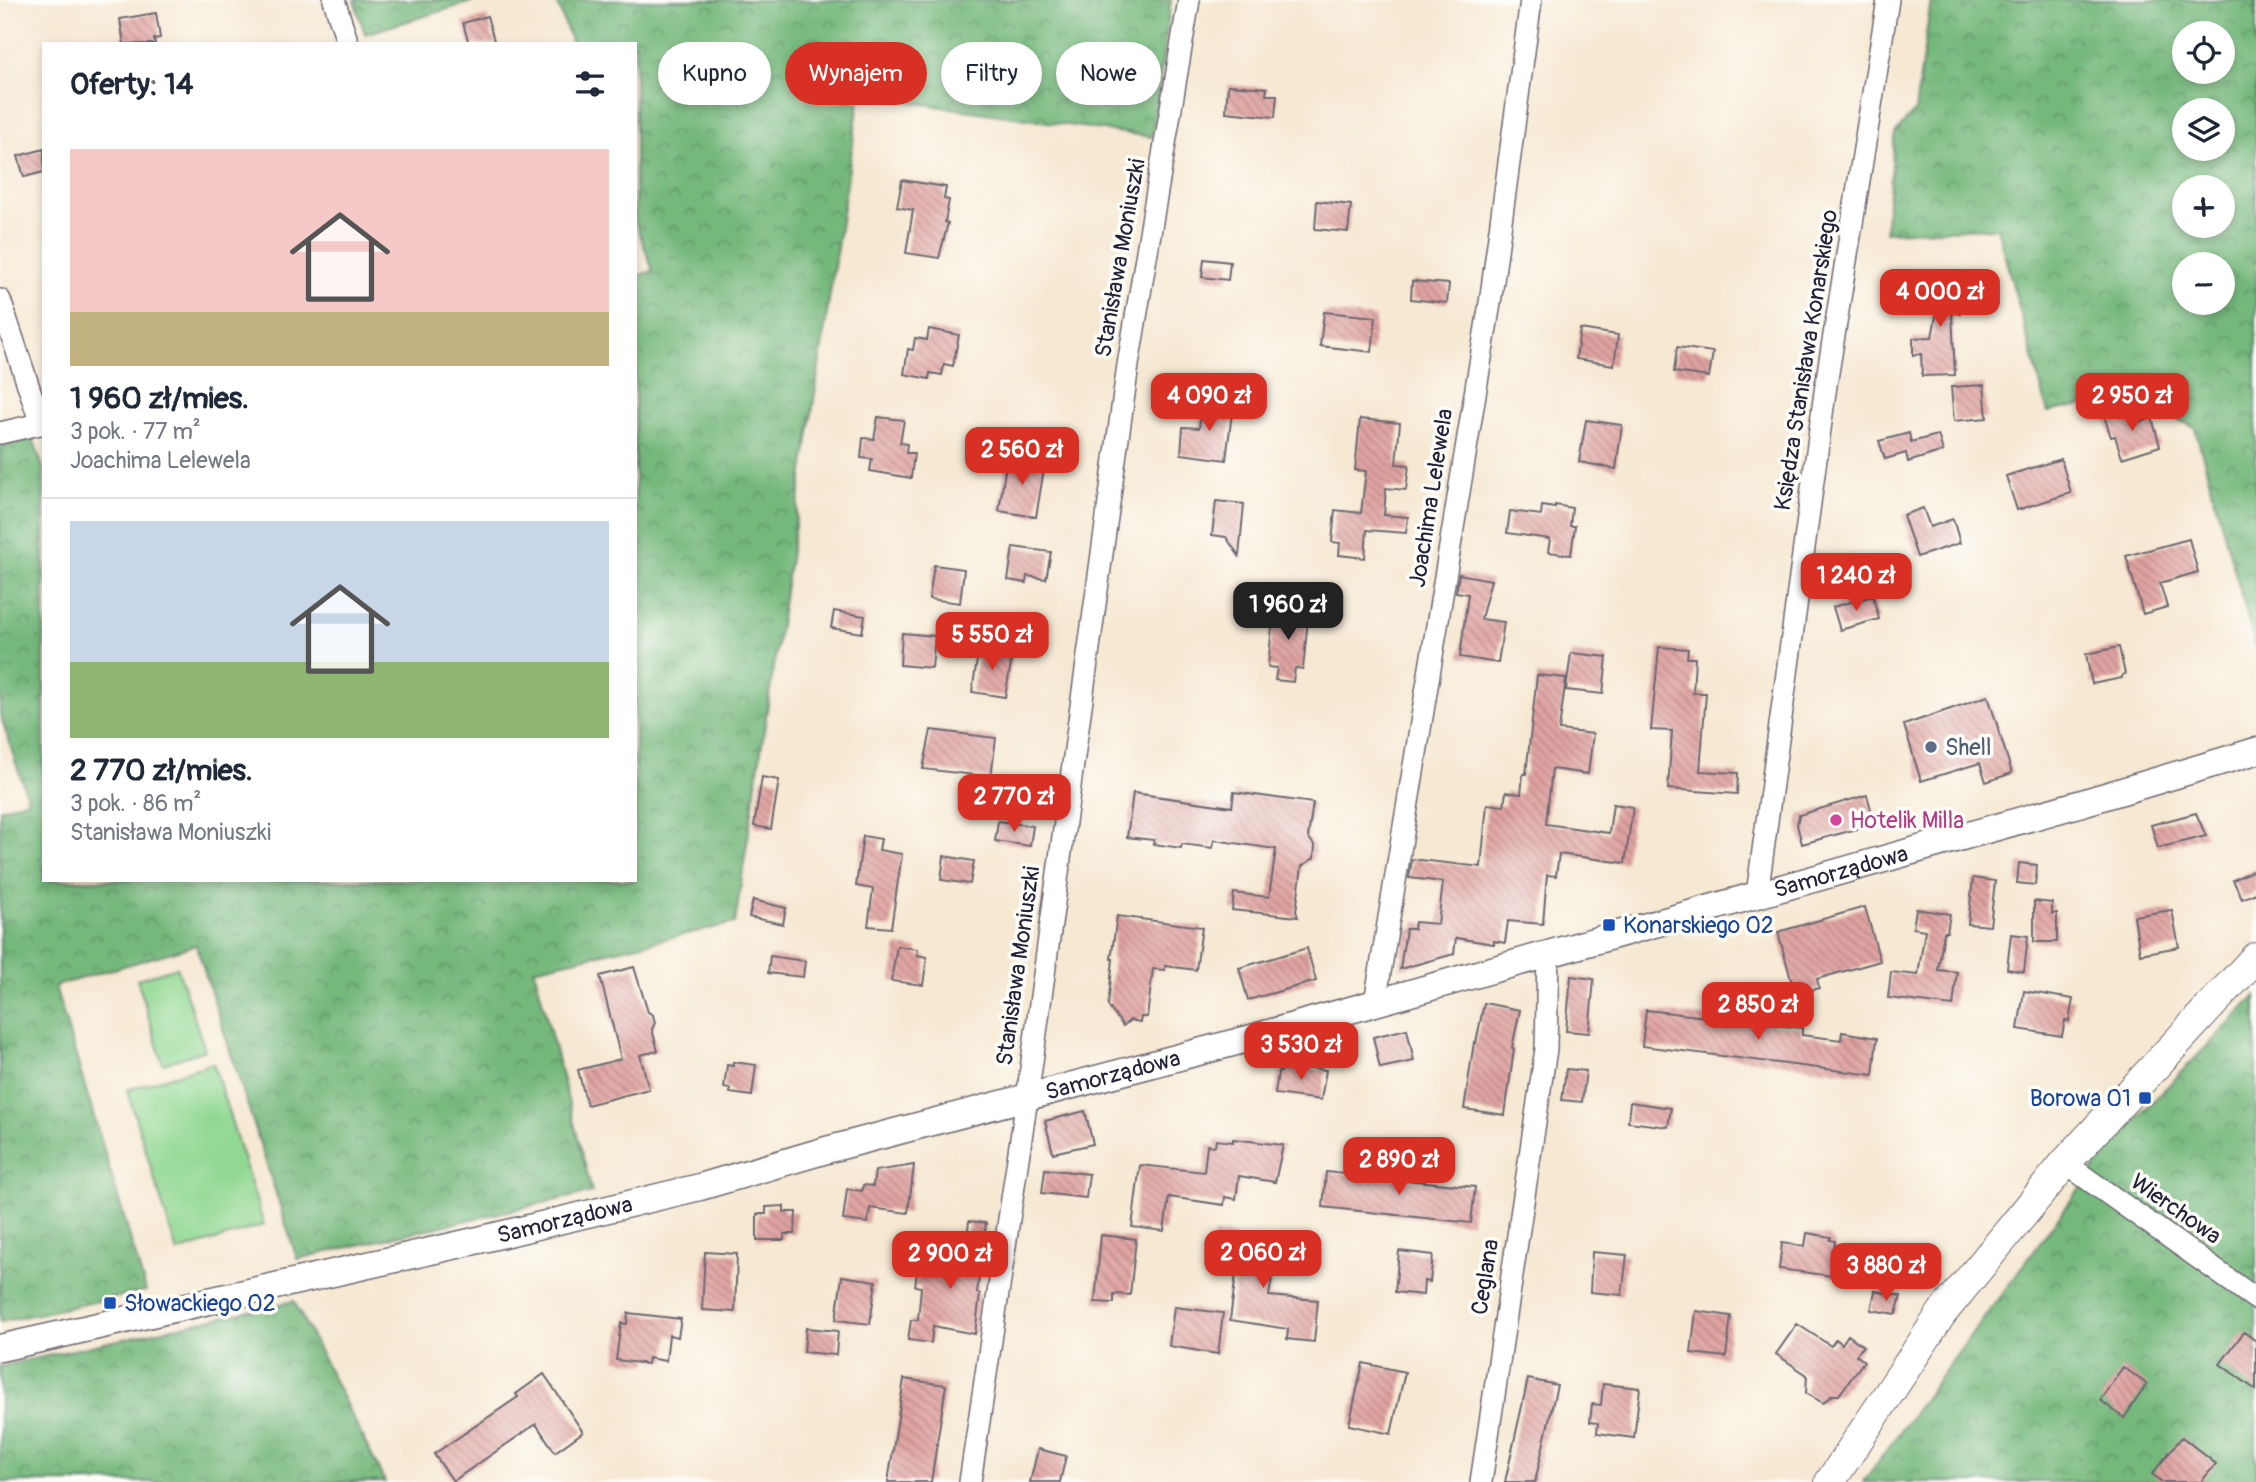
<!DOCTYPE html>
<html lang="pl">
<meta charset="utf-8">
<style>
:root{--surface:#fff;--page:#f2f2f3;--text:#1f2937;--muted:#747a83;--line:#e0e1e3;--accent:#d93025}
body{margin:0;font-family:Pangolin,sans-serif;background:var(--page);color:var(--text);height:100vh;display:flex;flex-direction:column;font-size:26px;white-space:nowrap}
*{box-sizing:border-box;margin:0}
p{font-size:23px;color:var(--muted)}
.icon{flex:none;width:38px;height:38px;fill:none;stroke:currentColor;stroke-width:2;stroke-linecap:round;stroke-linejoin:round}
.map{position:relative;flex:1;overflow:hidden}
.side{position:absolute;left:42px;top:42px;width:595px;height:840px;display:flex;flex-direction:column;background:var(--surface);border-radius:0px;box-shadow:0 4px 10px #0003}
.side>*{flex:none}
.guide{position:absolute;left:658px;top:42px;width:665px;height:63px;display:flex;gap:14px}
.tools{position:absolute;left:2172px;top:21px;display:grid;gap:14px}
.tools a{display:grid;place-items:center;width:63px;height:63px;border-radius:50%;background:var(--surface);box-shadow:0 4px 10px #0003;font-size:35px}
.price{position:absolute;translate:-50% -60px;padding:0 16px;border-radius:14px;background:var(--accent);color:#fff;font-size:23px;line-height:46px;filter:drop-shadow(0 2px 4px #0008)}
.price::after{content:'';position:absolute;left:50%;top:42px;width:21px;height:16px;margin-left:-10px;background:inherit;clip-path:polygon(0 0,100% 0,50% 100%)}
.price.on{background:#222;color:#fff}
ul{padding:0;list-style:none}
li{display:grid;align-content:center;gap:14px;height:371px;padding:0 28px}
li+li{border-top:2px solid var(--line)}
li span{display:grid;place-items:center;height:217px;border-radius:0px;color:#555}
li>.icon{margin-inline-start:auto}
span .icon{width:126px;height:126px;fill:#fffc;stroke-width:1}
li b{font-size:30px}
h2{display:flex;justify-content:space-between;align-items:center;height:84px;padding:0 28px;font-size:30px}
.tag{padding:0 24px;border-radius:32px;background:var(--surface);box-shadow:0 4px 10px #0003;font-size:24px;line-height:63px}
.tag.on{background:var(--accent);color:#fff}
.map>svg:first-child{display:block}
.green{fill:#91d892;stroke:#5a7d66;stroke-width:2}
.forest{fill:url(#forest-crowns);stroke:#4b6d5c;stroke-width:2;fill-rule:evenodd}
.building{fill:url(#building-back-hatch)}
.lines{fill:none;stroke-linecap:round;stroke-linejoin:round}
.minor-casing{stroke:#6c6770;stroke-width:24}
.tertiary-casing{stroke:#6c6770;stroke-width:29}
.secondary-casing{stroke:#6c6770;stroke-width:32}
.minor{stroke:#fff;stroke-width:21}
.tertiary{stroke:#fff;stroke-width:26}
.secondary{stroke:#fff;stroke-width:30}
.service-dot{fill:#5c6f8a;stroke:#fdfcf7;stroke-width:2.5}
.hotel-dot{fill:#d1479c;stroke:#fdfcf7;stroke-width:2.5}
.transit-dot{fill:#1a4fb4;stroke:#fdfcf7;stroke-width:2.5}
.labels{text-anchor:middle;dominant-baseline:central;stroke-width:7;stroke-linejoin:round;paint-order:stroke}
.street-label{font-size:23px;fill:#22223b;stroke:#fdfcf7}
.service-label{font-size:23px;fill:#4e5e75;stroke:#fdfcf7;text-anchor:start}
.hotel-label{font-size:23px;fill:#b23c85;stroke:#fdfcf7;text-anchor:start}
.transit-label{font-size:23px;fill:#164399;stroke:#fdfcf7;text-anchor:start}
</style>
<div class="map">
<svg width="2256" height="1482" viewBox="0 0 2256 1482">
<defs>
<pattern id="forest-crowns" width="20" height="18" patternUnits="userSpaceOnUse" patternTransform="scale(1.75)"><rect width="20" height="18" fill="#74b87c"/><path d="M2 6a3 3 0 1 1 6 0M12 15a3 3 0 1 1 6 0" fill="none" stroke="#5f9567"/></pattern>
<pattern id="building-back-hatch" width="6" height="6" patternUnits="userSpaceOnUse" patternTransform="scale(1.75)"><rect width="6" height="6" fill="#e0a3a1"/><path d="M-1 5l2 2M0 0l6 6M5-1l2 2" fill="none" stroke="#b58484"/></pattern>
</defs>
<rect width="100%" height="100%" fill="#fdfcf7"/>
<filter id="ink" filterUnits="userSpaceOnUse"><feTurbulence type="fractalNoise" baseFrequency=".0143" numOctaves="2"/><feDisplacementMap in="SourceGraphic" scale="14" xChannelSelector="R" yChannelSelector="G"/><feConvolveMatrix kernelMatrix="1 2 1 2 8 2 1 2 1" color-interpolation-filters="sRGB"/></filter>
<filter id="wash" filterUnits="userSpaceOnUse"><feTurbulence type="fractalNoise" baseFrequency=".00686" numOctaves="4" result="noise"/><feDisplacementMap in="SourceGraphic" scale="28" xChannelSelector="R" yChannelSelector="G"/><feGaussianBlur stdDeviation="1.57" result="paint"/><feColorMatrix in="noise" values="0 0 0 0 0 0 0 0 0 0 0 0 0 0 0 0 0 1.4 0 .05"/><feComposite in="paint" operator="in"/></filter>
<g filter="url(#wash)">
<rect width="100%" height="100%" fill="#f6e8d2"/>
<path class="green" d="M 177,967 L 205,1050 L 163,1064 L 137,979 Z
M 213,1063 L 264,1225 L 177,1252 L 127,1090 Z"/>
<path class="forest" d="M 354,0 L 478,0 L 365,34 Z
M 556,0 L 1171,0 L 1152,137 L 860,95 L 735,923 L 534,969 L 592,1192 L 297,1259 L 196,945 L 55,986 L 146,1291 L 0,1322 L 0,809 L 28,800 L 0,714 L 0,446 L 33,438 L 44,471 L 44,880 L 635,880 L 635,276 L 653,271 L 635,221 L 635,44 L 572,44 Z
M 1931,0 L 2256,0 L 2256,648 L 2195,428 L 2153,407 L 2116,398 L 2048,412 L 1997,228 L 1885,232 L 1895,133 L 1915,111 ZM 2184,33 L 2222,33 L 2222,72 L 2184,72 ZM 2184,110 L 2222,110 L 2222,149 L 2184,149 ZM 2222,187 L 2222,226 L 2184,226 L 2184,187 ZM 2184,264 L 2222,264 L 2222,303 L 2184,303 Z
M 2256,996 L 2256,1482 L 1863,1482 L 2116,1139 Z
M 294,1301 L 385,1482 L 0,1482 L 0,1366 Z"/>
<g id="blocks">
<path class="building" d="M 156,13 L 160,38 L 154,39 L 155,44 L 124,44 L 120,19 Z
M 487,16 L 495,44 L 469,44 L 463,23 Z
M 1228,85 L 1267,88 L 1266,95 L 1277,95 L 1275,117 L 1226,112 Z
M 44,149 L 44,172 L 24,177 L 18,156 Z
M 902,180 L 946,187 L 944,199 L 949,200 L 945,222 L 948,223 L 939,258 L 906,253 L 913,210 L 897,207 Z
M 1317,201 L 1351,205 L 1348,232 L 1315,229 Z
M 1204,259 L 1230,262 L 1228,280 L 1202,277 Z
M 1944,276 L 1951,277 L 1951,283 L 1964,285 L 1960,314 L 1952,312 L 1955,375 L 1922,376 L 1921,354 L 1913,355 L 1913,338 L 1932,337 L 1939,301 L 1923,298 L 1926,279 L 1943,281 Z
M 1412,281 L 1449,284 L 1447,303 L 1411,299 Z
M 1324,312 L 1376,317 L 1372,352 L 1320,346 Z
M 929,329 L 959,335 L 953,366 L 944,364 L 942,375 L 930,373 L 929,379 L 904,374 L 908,349 L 913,350 L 915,338 L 927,340 Z
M 1580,329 L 1618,335 L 1614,365 L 1576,359 Z
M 1677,347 L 1713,352 L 1709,377 L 1674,372 Z
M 1984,385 L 1987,418 L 1954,421 L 1951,387 Z
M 1202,401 L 1233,405 L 1226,460 L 1181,454 L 1183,427 L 1199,428 Z
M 2132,407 L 2137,423 L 2152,418 L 2160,446 L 2122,458 L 2115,436 L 2111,437 L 2104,416 Z
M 878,417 L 904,420 L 900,443 L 907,444 L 906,453 L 914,453 L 911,478 L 870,471 L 872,459 L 861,458 L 863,438 L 874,439 Z
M 1360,419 L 1400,423 L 1396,464 L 1409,465 L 1406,490 L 1386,488 L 1384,515 L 1408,517 L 1406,533 L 1367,530 L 1365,558 L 1339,555 L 1340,543 L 1332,542 L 1335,510 L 1361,513 L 1366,471 L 1355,470 Z
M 1586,420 L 1622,425 L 1616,469 L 1579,462 Z
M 1909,433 L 1911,442 L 1938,435 L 1943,451 L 1908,462 L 1906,453 L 1885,459 L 1879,441 Z
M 1007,457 L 1045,463 L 1036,517 L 999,511 Z
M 2061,459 L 2071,493 L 2017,510 L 2006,476 Z
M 1216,501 L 1244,504 L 1239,556 L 1226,537 L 1212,535 Z
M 1555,505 L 1572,508 L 1570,526 L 1575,526 L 1571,555 L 1548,552 L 1550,539 L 1507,533 L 1510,511 L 1541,515 L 1542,506 L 1555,508 Z
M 1923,508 L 1930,527 L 1953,519 L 1960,543 L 1917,557 L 1903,515 Z
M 2189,539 L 2198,572 L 2160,583 L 2167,607 L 2143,614 L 2126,556 Z
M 1013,547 L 1051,552 L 1046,579 L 1027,576 L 1026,583 L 1008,580 Z
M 934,565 L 964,569 L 960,603 L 929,599 Z
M 1459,574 L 1491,580 L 1481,619 L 1504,622 L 1498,663 L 1460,657 L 1468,594 L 1456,592 Z
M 1873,596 L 1879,619 L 1840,630 L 1833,607 Z
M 1274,606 L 1309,610 L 1303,669 L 1295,668 L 1293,682 L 1275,680 L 1277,668 L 1268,667 Z
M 834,611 L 865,616 L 862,633 L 831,628 Z
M 902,633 L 935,636 L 932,668 L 900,665 Z
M 979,647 L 1006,651 L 1005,657 L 1012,658 L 1005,697 L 972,692 Z
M 1659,647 L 1688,649 L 1687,658 L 1695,658 L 1693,693 L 1706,693 L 1700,771 L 1738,773 L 1737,794 L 1668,789 L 1672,731 L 1651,730 Z
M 2119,647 L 2125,674 L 2122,675 L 2122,678 L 2092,684 L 2086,654 Z
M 1571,653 L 1607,657 L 1603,694 L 1566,690 Z
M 1537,675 L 1566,678 L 1559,730 L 1593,734 L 1588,774 L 1552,769 L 1546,824 L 1609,833 L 1613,804 L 1633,807 L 1625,863 L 1559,854 L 1556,876 L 1547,875 L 1543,924 L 1508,921 L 1505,943 L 1494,941 L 1494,944 L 1456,938 L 1454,954 L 1400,969 L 1406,929 L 1414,929 L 1415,922 L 1438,924 L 1443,882 L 1409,878 L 1412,859 L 1481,867 L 1487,804 L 1504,806 L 1506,792 L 1521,794 L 1523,774 L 1526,774 Z
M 1988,696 L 2012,773 L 1986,782 L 1980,763 L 1921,781 L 1904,725 Z
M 931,730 L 996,738 L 991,777 L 923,769 Z
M 762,777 L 779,780 L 771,829 L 754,826 Z
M 1234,792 L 1313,803 L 1308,837 L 1315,846 L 1314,858 L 1302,866 L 1296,911 L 1298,917 L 1232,910 L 1234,893 L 1269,897 L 1276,849 L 1214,840 L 1212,848 L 1182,844 L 1181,848 L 1153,844 L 1154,840 L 1127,837 L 1133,793 L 1232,807 Z
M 1867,795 L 1875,824 L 1802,844 L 1797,825 L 1799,815 Z
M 2196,813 L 2206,836 L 2158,848 L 2151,825 Z
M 998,821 L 1033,826 L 1030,846 L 995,841 Z
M 863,836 L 881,839 L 879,850 L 902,854 L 891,928 L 868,926 L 873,889 L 856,886 Z
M 944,856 L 974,861 L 970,884 L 941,880 Z
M 2019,863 L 2037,865 L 2035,885 L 2017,883 Z
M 2256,869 L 2256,893 L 2242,899 L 2233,880 Z
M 1973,878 L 1995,881 L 1990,926 L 1968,924 Z
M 753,900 L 786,908 L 783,924 L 749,917 Z
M 2034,901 L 2052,903 L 2052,914 L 2057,913 L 2057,942 L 2034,942 Z
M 1865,907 L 1880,961 L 1817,979 L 1819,988 L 1795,994 L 1778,932 Z
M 1916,909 L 1950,914 L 1947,932 L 1944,932 L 1938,970 L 1957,972 L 1953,1006 L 1888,998 L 1891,972 L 1918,975 L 1925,930 L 1913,928 Z
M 2172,910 L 2179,947 L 2140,954 L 2134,916 Z
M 1117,916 L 1202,927 L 1196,970 L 1165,966 L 1165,970 L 1153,969 L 1147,1017 L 1141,1017 L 1140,1022 L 1130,1020 L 1123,1026 L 1108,1006 L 1113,959 L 1111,959 Z
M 2011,934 L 2028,936 L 2024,972 L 2007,969 Z
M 897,946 L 918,949 L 917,955 L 927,957 L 923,985 L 891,981 Z
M 1307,948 L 1316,981 L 1248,1000 L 1239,968 Z
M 770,956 L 805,961 L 803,977 L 768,973 Z
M 634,967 L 648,1012 L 653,1015 L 655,1023 L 652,1029 L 658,1051 L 640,1055 L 649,1089 L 587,1105 L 578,1070 L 621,1059 L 600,976 Z
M 1571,976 L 1594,979 L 1589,1033 L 1566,1031 Z
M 2024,991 L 2073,999 L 2069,1021 L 2065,1020 L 2062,1036 L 2018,1029 Z
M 1484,1003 L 1520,1010 L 1512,1048 L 1514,1049 L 1505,1115 L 1464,1109 L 1474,1042 L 1476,1043 Z
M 1646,1010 L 1802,1028 L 1802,1035 L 1841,1040 L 1842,1032 L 1877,1038 L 1873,1075 L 1642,1046 Z
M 1407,1029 L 1414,1061 L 1380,1068 L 1373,1037 Z
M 733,1062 L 756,1065 L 752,1096 L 730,1093 L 730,1089 L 724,1088 L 727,1065 L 733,1066 Z
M 1282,1064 L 1326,1070 L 1321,1100 L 1275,1094 L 1278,1072 L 1281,1072 Z
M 1566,1069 L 1586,1071 L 1582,1102 L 1562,1100 Z
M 1630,1102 L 1671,1108 L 1668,1127 L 1628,1122 Z
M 1085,1111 L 1093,1144 L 1053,1153 L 1045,1121 Z
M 1233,1139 L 1283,1145 L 1275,1182 L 1239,1176 L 1236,1199 L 1225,1197 L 1224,1205 L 1169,1197 L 1164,1231 L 1132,1227 L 1140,1165 L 1204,1172 L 1207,1145 L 1215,1146 L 1216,1140 L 1233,1142 Z
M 914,1165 L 908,1213 L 870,1208 L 868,1223 L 843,1220 L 847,1189 L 862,1191 L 863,1185 L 873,1186 L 875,1171 Z
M 1045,1169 L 1089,1174 L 1086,1198 L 1042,1193 Z
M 1326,1172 L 1475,1187 L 1471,1223 L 1323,1207 Z
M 784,1206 L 784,1212 L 796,1212 L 795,1234 L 784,1234 L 784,1240 L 757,1240 L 757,1214 L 766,1214 L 766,1207 Z
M 969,1221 L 986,1223 L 977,1293 L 980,1294 L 975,1334 L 933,1326 L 931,1343 L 908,1340 L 911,1320 L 918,1320 L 921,1287 L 915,1286 L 919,1258 L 964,1263 Z
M 1807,1233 L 1831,1237 L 1830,1240 L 1835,1241 L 1834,1249 L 1852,1252 L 1847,1278 L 1779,1269 L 1782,1243 L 1805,1246 Z
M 1214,1234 L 1234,1235 L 1234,1239 L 1277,1246 L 1269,1296 L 1318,1300 L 1314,1342 L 1287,1339 L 1288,1329 L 1230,1320 L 1237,1266 L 1220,1264 L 1221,1253 L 1212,1253 Z
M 1101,1235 L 1136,1239 L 1130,1295 L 1114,1294 L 1114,1303 L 1095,1302 Z
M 1399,1251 L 1433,1255 L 1430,1282 L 1424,1281 L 1423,1295 L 1395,1292 Z
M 705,1252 L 737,1254 L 735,1312 L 702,1310 Z
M 1592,1252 L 1627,1255 L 1622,1295 L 1590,1292 Z
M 842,1276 L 876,1281 L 870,1324 L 836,1320 Z
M 1875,1291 L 1901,1296 L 1896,1314 L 1871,1310 Z
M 1174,1307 L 1223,1313 L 1218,1354 L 1169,1346 Z
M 1696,1311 L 1731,1316 L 1726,1357 L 1691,1353 Z
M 628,1313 L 681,1319 L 678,1337 L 669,1335 L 666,1361 L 648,1358 L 647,1364 L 616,1360 L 621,1323 L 627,1324 Z
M 1797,1324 L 1831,1346 L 1836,1339 L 1842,1344 L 1848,1335 L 1863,1346 L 1856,1355 L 1864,1361 L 1839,1395 L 1832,1395 L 1823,1403 L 1806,1393 L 1807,1375 L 1776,1354 Z
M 806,1328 L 838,1331 L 836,1355 L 804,1352 Z
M 2244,1332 L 2256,1341 L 2256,1390 L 2220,1364 Z
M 1363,1363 L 1405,1372 L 1391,1434 L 1349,1425 Z
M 2123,1367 L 2147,1384 L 2124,1418 L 2100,1400 Z
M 544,1374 L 583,1432 L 555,1452 L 536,1424 L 453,1481 L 434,1454 L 518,1397 L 516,1394 Z
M 904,1379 L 946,1385 L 931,1482 L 888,1482 Z
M 1528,1379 L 1557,1385 L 1535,1482 L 1505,1482 Z
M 1603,1384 L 1640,1388 L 1634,1438 L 1597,1433 L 1598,1423 L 1590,1422 L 1592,1404 L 1601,1405 Z
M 2182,1437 L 2216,1464 L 2201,1482 L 2162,1482 L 2152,1474 Z
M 1038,1449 L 1066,1456 L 1060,1482 L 1030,1482 Z"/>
</g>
</g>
<g filter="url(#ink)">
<use href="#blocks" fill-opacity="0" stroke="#6c6770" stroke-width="2"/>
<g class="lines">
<defs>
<path id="minor" d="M 334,0 L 348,44
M 0,300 L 41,424
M 0,433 L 44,423
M 1757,895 L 1826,385 L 1888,0
M 1375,1003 L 1490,303 L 1531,0
M 2065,1163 L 2256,1299
M 970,1482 L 1027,1098 L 1128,365 L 1189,0
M 1481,1482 L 1546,1049 L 1548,954"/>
<g id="tertiary">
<path id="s1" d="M 0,1348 L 466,1243 L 700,1187 L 830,1149 L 1244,1040 L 2082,803 L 2256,751"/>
</g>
<path id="secondary" d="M 1830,1482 L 1942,1313 L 2065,1163 L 2256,957"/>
</defs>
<use href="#minor" class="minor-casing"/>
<use href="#tertiary" class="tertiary-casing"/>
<use href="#secondary" class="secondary-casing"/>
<use href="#minor" class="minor"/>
<use href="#tertiary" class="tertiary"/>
<use href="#secondary" class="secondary"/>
</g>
</g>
<circle class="service-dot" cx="1931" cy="747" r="7"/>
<circle class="hotel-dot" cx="1836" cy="820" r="7"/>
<g class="transit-dot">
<rect x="1602" y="918" width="14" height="14" rx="3.5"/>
<rect x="2138" y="1091" width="14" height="14" rx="3.5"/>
<rect x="103" y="1296" width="14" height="14" rx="3.5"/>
</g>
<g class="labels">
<g class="street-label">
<text transform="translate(1120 258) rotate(-80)">Stanisława Moniuszki</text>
<text transform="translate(1806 360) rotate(-81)">Księdza Stanisława Konarskiego</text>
<text transform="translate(1431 498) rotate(-81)">Joachima Lelewela</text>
<text stroke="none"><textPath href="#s1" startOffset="1902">Samorządowa</textPath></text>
<text transform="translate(1018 966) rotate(-82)">Stanisława Moniuszki</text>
<text stroke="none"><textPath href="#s1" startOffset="1146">Samorządowa</textPath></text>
<text transform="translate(2176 1209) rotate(35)">Wierchowa</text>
<text stroke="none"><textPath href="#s1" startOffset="579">Samorządowa</textPath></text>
<text transform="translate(1485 1277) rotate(-81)">Ceglana</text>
</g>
<g class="service-label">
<text x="1945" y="747">Shell</text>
</g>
<g class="hotel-label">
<text x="1850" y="820">Hotelik Milla</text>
</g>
<g class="transit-label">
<text x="1623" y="925">Konarskiego 02</text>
<text x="2131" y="1098" text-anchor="end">Borowa 01</text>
<text x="124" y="1303">Słowackiego 02</text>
</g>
</g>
</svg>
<div class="tools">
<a><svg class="icon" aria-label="locate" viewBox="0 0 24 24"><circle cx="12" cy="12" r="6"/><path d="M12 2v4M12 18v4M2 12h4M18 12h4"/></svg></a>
<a><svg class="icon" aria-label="layers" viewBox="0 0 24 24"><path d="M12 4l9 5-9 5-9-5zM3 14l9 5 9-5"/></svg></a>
<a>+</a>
<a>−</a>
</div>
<b class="price" style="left:1940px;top:329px">4 000 zł</b>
<b class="price" style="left:1209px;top:433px">4 090 zł</b>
<b class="price" style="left:2132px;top:433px">2 950 zł</b>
<b class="price" style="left:1022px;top:487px">2 560 zł</b>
<b class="price" style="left:1856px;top:613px">1 240 zł</b>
<b class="price on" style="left:1288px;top:642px">1 960 zł</b>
<b class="price" style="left:992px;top:672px">5 550 zł</b>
<b class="price" style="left:1014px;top:834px">2 770 zł</b>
<b class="price" style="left:1758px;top:1042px">2 850 zł</b>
<b class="price" style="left:1301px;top:1082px">3 530 zł</b>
<b class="price" style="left:1399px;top:1197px">2 890 zł</b>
<b class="price" style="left:1263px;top:1290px">2 060 zł</b>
<b class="price" style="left:950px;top:1291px">2 900 zł</b>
<b class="price" style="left:1886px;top:1303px">3 880 zł</b>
<div class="guide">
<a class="tag">Kupno</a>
<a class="tag on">Wynajem</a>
<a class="tag">Filtry</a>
<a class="tag">Nowe</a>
</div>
<section class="side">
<h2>Oferty: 14<svg class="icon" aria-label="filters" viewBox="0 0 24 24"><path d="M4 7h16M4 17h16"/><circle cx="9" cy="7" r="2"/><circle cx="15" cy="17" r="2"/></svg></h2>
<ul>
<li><span style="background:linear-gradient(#f6c9c9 75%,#c2b280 0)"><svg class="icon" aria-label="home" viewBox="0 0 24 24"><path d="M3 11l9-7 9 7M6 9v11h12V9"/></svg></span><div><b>1 960 zł/mies.</b><p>3 pok. · 77 m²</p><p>Joachima Lelewela</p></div></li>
<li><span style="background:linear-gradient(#c9d6e8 65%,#8fb573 0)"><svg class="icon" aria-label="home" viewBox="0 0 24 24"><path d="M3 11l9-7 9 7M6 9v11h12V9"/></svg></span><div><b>2 770 zł/mies.</b><p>3 pok. · 86 m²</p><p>Stanisława Moniuszki</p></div></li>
</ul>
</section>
</div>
